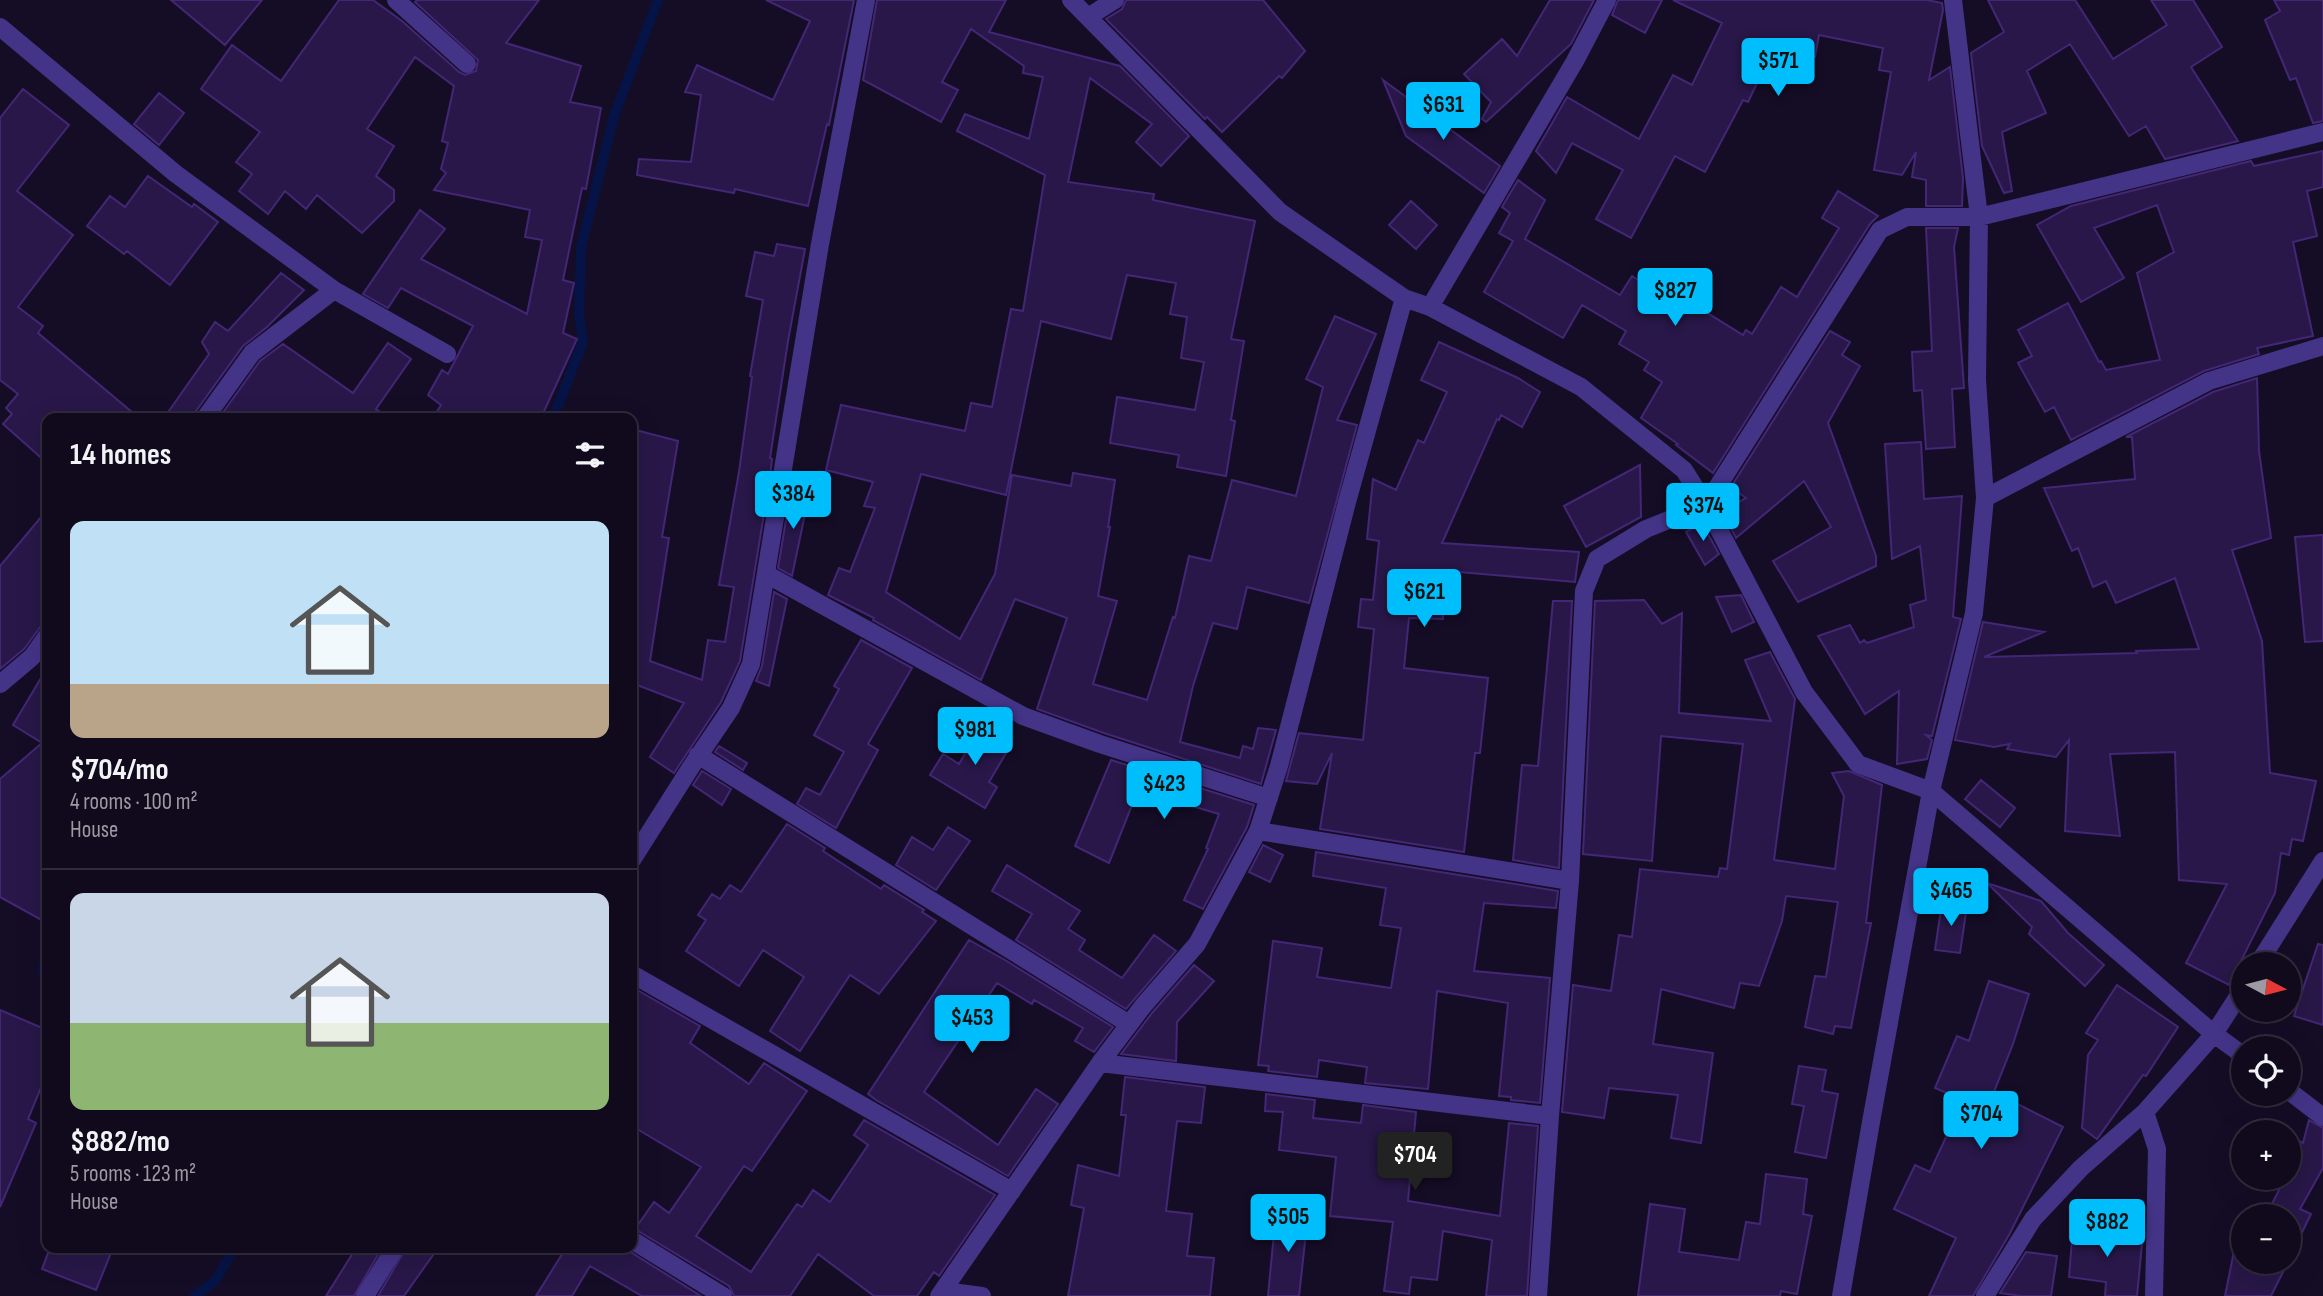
<!DOCTYPE html>
<meta charset="utf-8">
<style>
:root{--surface:#100a1c;--page:#191325;--text:#f1f3f6;--muted:#9c9aa3;--line:#302b3b;--accent:#00bdfc}
body{margin:0;font-family:"Sofia Sans Condensed",sans-serif;background:var(--page);color:var(--text);height:100vh;display:flex;flex-direction:column;font-size:26px;white-space:nowrap}
*{box-sizing:border-box;margin:0}
p{font-size:23px;color:var(--muted)}
.icon{flex:none;width:38px;height:38px;fill:none;stroke:currentColor;stroke-width:2;stroke-linecap:round;stroke-linejoin:round}
.map{position:relative;flex:1;overflow:hidden}
.side{position:absolute;left:42px;top:413px;width:595px;height:840px;display:flex;flex-direction:column;background:var(--surface);border-radius:14px;box-shadow:0 7px 28px #0002,0 0 0 2px var(--line)}
.side>*{flex:none}
.needle{width:46px;rotate:97deg}
.fabs{position:absolute;left:2231px;top:952px;display:grid;gap:14px}
.fabs a{display:grid;place-items:center;width:70px;height:70px;border-radius:50%;background:var(--surface);box-shadow:0 7px 28px #0002,0 0 0 2px var(--line);font-size:35px}
.price{position:absolute;translate:-50% -60px;padding:0 16px;border-radius:7px;background:var(--accent);color:#111;font-size:23px;line-height:46px;filter:drop-shadow(0 2px 4px #0008)}
.price::after{content:'';position:absolute;left:50%;top:42px;width:21px;height:16px;margin-left:-10px;background:inherit;clip-path:polygon(0 0,100% 0,50% 100%)}
.price.active{background:#222;color:#fff}
ul{padding:0;list-style:none}
li{display:grid;align-content:center;gap:14px;height:371px;padding:0 28px}
li+li{border-top:2px solid var(--line)}
li span{display:grid;place-items:center;height:217px;border-radius:14px;color:#555}
li>.icon{margin-inline-start:auto}
span .icon{width:126px;height:126px;fill:#fffc;stroke-width:1}
li b{font-size:30px}
h2{display:flex;justify-content:space-between;align-items:center;height:84px;padding:0 28px;font-size:30px}
.map>svg:first-child{display:block}
.lines{fill:none;stroke-linecap:round;stroke-linejoin:round}
.stream{stroke:#061346;stroke-width:10}
.building{fill:#281748;stroke:#432776;stroke-width:2}
.minor{stroke:#443488;stroke-width:18}
</style>
<div class="map">
<svg width="2323" height="1296" viewBox="0 0 2323 1296">
<rect width="100%" height="100%" fill="#150d26"/>
<g class="lines">
<path class="stream" d="M 548,418 L 555,413 L 583,342 L 579,314 L 581,247 L 614,116 L 658,0
M 47,956 L 42,970 L 47,979
M 195,1296 L 216,1280 L 234,1248"/>
</g>
<path class="building" d="M 171,0 L 262,0 L 225,45 Z
M 339,0 L 373,0 L 402,21 L 459,72 L 465,75 L 476,71 L 478,60 L 415,2 L 417,0 L 539,0 L 506,43 L 581,66 L 570,102 L 601,108 L 586,189 L 582,188 L 563,280 L 574,283 L 563,333 L 577,339 L 541,418 L 433,418 L 441,405 L 428,395 L 442,370 L 448,374 L 473,326 L 401,288 L 388,308 L 363,294 L 420,210 L 445,229 L 421,259 L 527,314 L 542,240 L 525,237 L 530,210 L 434,190 L 446,173 L 441,169 L 448,143 L 442,141 L 454,86 L 415,57 L 367,129 L 394,146 L 376,176 L 394,190 L 394,201 L 362,233 L 317,195 L 306,209 L 285,191 L 268,214 L 239,191 L 252,174 L 236,162 L 260,132 L 201,89 L 232,45 L 281,81 Z
M 766,0 L 854,0 L 829,125 L 827,124 L 808,206 L 735,189 L 734,193 L 637,175 L 639,159 L 691,162 L 701,95 L 685,92 L 697,65 L 773,100 L 810,21 Z
M 877,0 L 1006,0 L 989,32 L 1120,66 L 1189,136 L 1161,166 L 1136,142 L 1152,124 L 1090,78 L 1068,182 L 1154,194 L 1153,200 L 1255,221 L 1231,339 L 1244,341 L 1231,420 L 1235,421 L 1226,476 L 1177,467 L 1179,455 L 1110,443 L 1117,397 L 1195,410 L 1204,362 L 1181,358 L 1187,317 L 1170,314 L 1176,283 L 1127,275 L 1111,339 L 1041,321 L 1006,495 L 921,474 L 886,592 L 960,639 L 995,574 L 1012,475 L 1071,486 L 1073,473 L 1115,480 L 1108,527 L 1110,527 L 1098,596 L 1117,601 L 1093,684 L 1147,700 L 1173,617 L 1175,618 L 1189,556 L 1211,561 L 1232,480 L 1296,496 L 1323,387 L 1306,379 L 1335,316 L 1376,334 L 1337,420 L 1357,425 L 1309,603 L 1247,587 L 1237,629 L 1213,623 L 1193,686 L 1180,742 L 1240,758 L 1243,746 L 1253,749 L 1258,728 L 1276,730 L 1261,784 L 1104,733 L 1037,709 L 1067,618 L 1015,599 L 981,680 L 873,620 L 874,618 L 828,595 L 839,568 L 850,572 L 875,508 L 864,506 L 873,482 L 826,470 L 841,405 L 965,431 L 971,403 L 992,407 L 1011,309 L 1023,311 L 1045,175 L 957,131 L 965,114 L 1029,139 L 1043,77 L 1023,73 L 1024,66 L 971,29 L 942,82 L 958,90 L 941,122 L 863,80 Z
M 1126,0 L 1263,0 L 1305,51 L 1282,78 L 1279,76 L 1222,132 L 1207,117 L 1205,119 L 1106,19 L 1122,9 Z
M 1550,0 L 1594,0 L 1571,44 L 1486,122 L 1482,119 L 1491,102 L 1464,74 L 1502,39 L 1517,56 Z
M 1618,0 L 1662,0 L 1645,33 L 1612,15 Z
M 1673,0 L 1927,0 L 1942,3 L 1943,10 L 1929,80 L 1950,67 L 1963,178 L 1962,206 L 1926,206 L 1926,180 L 1912,177 L 1916,152 L 1902,175 L 1874,170 L 1891,72 L 1879,70 L 1883,48 L 1819,35 L 1815,57 L 1773,50 L 1748,102 L 1743,100 L 1705,172 L 1675,156 L 1631,238 L 1596,219 L 1623,170 L 1572,143 L 1556,173 L 1536,151 L 1567,97 L 1639,139 L 1673,75 L 1692,85 L 1722,23 Z
M 1988,0 L 2075,0 L 2113,59 L 2167,25 L 2151,0 L 2193,0 L 2222,47 L 2191,67 L 2238,141 L 2165,159 L 2146,126 L 2129,136 L 2070,44 L 2027,71 L 2046,113 L 2002,132 L 2012,191 L 2004,193 L 1982,146 L 1971,53 L 2004,32 Z
M 2274,0 L 2323,0 L 2323,121 L 2313,123 L 2296,78 L 2290,80 L 2265,20 L 2280,11 Z
M 1383,80 L 1500,166 L 1484,193 L 1406,136 Z
M 23,89 L 69,125 L 17,191 L 73,235 L 18,307 L 43,326 L 38,333 L 139,418 L 47,418 L 47,463 L 3,424 L 12,414 L 6,408 L 18,394 L 0,380 L 0,118 Z
M 159,93 L 184,113 L 159,145 L 134,124 Z
M 2323,151 L 2323,187 L 2307,191 L 2317,236 L 2293,242 L 2313,336 L 2257,348 L 2259,354 L 2204,371 L 2071,440 L 2054,407 L 2045,412 L 2018,363 L 2032,356 L 2018,330 L 2068,303 L 2099,362 L 2101,361 L 2106,370 L 2160,360 L 2137,273 L 2174,252 L 2157,205 L 2094,228 L 2124,278 L 2081,302 L 2037,225 L 2071,206 L 2251,161 L 2254,166 Z
M 148,176 L 192,207 L 194,204 L 218,222 L 170,285 L 127,251 L 124,254 L 87,226 L 110,196 L 125,207 Z
M 1518,180 L 1545,200 L 1525,239 L 1620,295 L 1632,276 L 1684,308 L 1688,301 L 1743,335 L 1746,330 L 1752,334 L 1781,287 L 1797,297 L 1839,228 L 1822,218 L 1838,191 L 1878,216 L 1870,224 L 1713,473 L 1676,445 L 1678,444 L 1641,418 L 1662,382 L 1644,370 L 1649,362 L 1619,344 L 1626,331 L 1582,305 L 1563,338 L 1484,292 L 1513,241 L 1499,233 L 1510,213 L 1502,207 Z
M 1411,201 L 1437,225 L 1416,249 L 1389,225 Z
M 1926,228 L 1958,228 L 1954,247 L 1964,388 L 1952,389 L 1955,447 L 1926,449 L 1922,390 L 1914,391 L 1912,352 L 1932,351 Z
M 777,244 L 805,249 L 788,341 L 770,458 L 772,459 L 769,483 L 740,661 L 721,702 L 674,773 L 650,757 L 684,703 L 632,683 L 632,588 L 638,554 L 632,553 L 632,429 L 678,441 L 662,537 L 669,538 L 650,661 L 702,680 L 708,640 L 725,642 L 734,587 L 719,585 L 739,472 L 752,377 L 750,376 L 763,300 L 746,296 L 755,252 L 774,256 Z
M 281,273 L 304,290 L 267,327 L 243,346 L 196,411 L 194,418 L 164,418 L 209,354 L 202,342 L 215,322 L 228,331 Z
M 1830,331 L 1850,342 L 1842,355 L 1860,366 L 1828,423 L 1876,556 L 1876,566 L 1798,602 L 1773,561 L 1831,527 L 1804,481 L 1736,538 L 1722,511 L 1746,498 L 1731,487 Z
M 1439,342 L 1518,378 L 1540,392 L 1522,427 L 1501,415 L 1499,420 L 1497,419 L 1442,543 L 1579,552 L 1575,582 L 1459,572 L 1459,592 L 1443,592 L 1443,619 L 1409,618 L 1404,668 L 1488,678 L 1480,753 L 1475,753 L 1464,852 L 1320,829 L 1332,753 L 1317,784 L 1286,781 L 1299,733 L 1363,740 L 1374,629 L 1358,627 L 1361,599 L 1373,600 L 1379,541 L 1367,539 L 1373,479 L 1396,490 L 1418,440 L 1424,443 L 1447,392 L 1421,380 Z
M 388,343 L 411,359 L 376,409 L 388,418 L 219,418 L 260,361 L 283,344 L 353,393 Z
M 2257,378 L 2259,451 L 2271,538 L 2232,550 L 2262,641 L 2270,773 L 2316,781 L 2303,841 L 2292,839 L 2289,855 L 2281,853 L 2275,893 L 2229,985 L 2186,963 L 2227,884 L 2179,880 L 2175,752 L 2110,754 L 2120,836 L 2065,831 L 2069,740 L 2056,757 L 2007,749 L 2010,744 L 1994,747 L 1955,740 L 1983,622 L 2044,632 L 1984,657 L 2137,653 L 2136,651 L 2199,649 L 2175,578 L 2116,603 L 2106,581 L 2093,587 L 2078,548 L 2072,551 L 2044,488 L 2135,479 L 2132,437 L 2126,437 L 2213,392 Z
M 1921,442 L 1924,499 L 1962,496 L 1953,617 L 1961,619 L 1932,736 L 1926,735 L 1932,740 L 1927,759 L 1897,764 L 1899,691 L 1865,714 L 1818,636 L 1850,625 L 1860,643 L 1864,640 L 1867,643 L 1914,627 L 1910,605 L 1926,600 L 1920,546 L 1892,559 L 1885,444 Z
M 1640,465 L 1641,517 L 1586,547 L 1564,506 Z
M 791,490 L 809,495 L 792,576 L 778,568 Z
M 47,510 L 47,618 L 24,649 L 0,669 L 0,566 Z
M 1702,523 L 1719,554 L 1705,565 L 1686,532 Z
M 2323,535 L 2323,641 L 2305,642 L 2295,537 Z
M 774,592 L 787,599 L 769,686 L 756,681 L 762,666 Z
M 1741,595 L 1754,622 L 1732,632 L 1716,597 Z
M 1644,600 L 1662,624 L 1682,613 L 1679,713 L 1771,721 L 1745,660 L 1770,652 L 1795,699 L 1774,860 L 1835,869 L 1844,796 L 1832,773 L 1849,771 L 1882,785 L 1866,923 L 1871,923 L 1851,1028 L 1835,1026 L 1833,1034 L 1805,1027 L 1815,976 L 1826,977 L 1838,902 L 1786,896 L 1782,921 L 1759,986 L 1740,983 L 1734,1008 L 1661,989 L 1653,1044 L 1713,1053 L 1701,1143 L 1671,1138 L 1678,1095 L 1609,1088 L 1604,1118 L 1562,1112 L 1573,985 L 1611,991 L 1619,935 L 1632,937 L 1640,869 L 1718,877 L 1720,868 L 1727,869 L 1743,744 L 1661,736 L 1652,861 L 1583,854 L 1595,601 Z
M 1553,601 L 1572,601 L 1559,868 L 1513,860 L 1522,765 L 1538,766 Z
M 861,640 L 912,668 L 868,744 L 878,750 L 836,828 L 797,804 L 806,788 L 820,795 L 844,752 L 814,735 L 839,689 L 834,686 Z
M 47,668 L 47,923 L 0,897 L 0,779 L 42,743 L 13,725 Z
M 982,725 L 1012,743 L 989,782 L 997,787 L 985,808 L 930,775 L 943,754 L 959,764 Z
M 719,746 L 747,763 L 743,770 L 715,752 Z
M 1111,760 L 1254,805 L 1247,827 L 1203,909 L 1184,900 L 1208,849 L 1206,848 L 1219,814 L 1138,790 L 1109,863 L 1075,846 Z
M 702,771 L 731,789 L 722,805 L 693,785 Z
M 1981,780 L 2015,808 L 2000,827 L 1965,799 Z
M 787,824 L 825,848 L 823,851 L 881,889 L 884,885 L 924,910 L 922,912 L 936,921 L 879,994 L 850,975 L 800,1051 L 770,1031 L 804,977 L 763,950 L 739,986 L 686,951 L 706,920 L 698,915 L 712,894 L 720,899 L 730,885 L 741,892 Z
M 948,827 L 970,841 L 936,890 L 896,865 L 912,837 L 933,850 Z
M 1263,845 L 1283,855 L 1270,882 L 1249,872 Z
M 1316,852 L 1558,891 L 1556,908 L 1484,903 L 1474,971 L 1550,978 L 1540,1103 L 1511,1100 L 1511,1097 L 1499,1096 L 1508,1003 L 1437,991 L 1428,1089 L 1365,1083 L 1367,1067 L 1319,1060 L 1317,1077 L 1268,1071 L 1269,1066 L 1258,1065 L 1273,941 L 1322,948 L 1317,977 L 1391,988 L 1401,928 L 1380,925 L 1386,888 L 1313,876 Z
M 1007,865 L 1080,911 L 1068,929 L 1085,940 L 1079,950 L 1122,978 L 1154,935 L 1176,951 L 1126,1009 L 1016,940 L 1032,914 L 992,891 Z
M 1987,883 L 2041,901 L 2068,933 L 2104,965 L 2085,986 L 2029,934 L 2032,927 Z
M 1942,902 L 1967,906 L 1960,953 L 1935,950 Z
M 969,940 L 1005,960 L 1113,1027 L 1094,1052 L 1075,1041 L 1083,1028 L 1034,1000 L 1032,1004 L 997,983 L 924,1092 L 998,1145 L 1036,1089 L 1058,1104 L 1008,1176 L 876,1100 L 868,1094 Z
M 2318,944 L 2323,945 L 2323,1025 L 2294,1016 Z
M 1194,965 L 1214,981 L 1177,1022 L 1176,1061 L 1121,1054 L 1152,1013 Z
M 1989,981 L 2029,994 L 2013,1044 L 1994,1092 L 2063,1127 L 2009,1235 L 1973,1296 L 1929,1296 L 1956,1238 L 1894,1209 L 1915,1165 L 1930,1172 L 1963,1100 L 1935,1088 L 1957,1036 L 1969,1041 Z
M 2117,985 L 2178,1027 L 2146,1076 L 2143,1075 L 2097,1139 L 2082,1128 L 2088,1055 L 2098,1040 L 2086,1033 Z
M 632,987 L 700,1026 L 690,1043 L 749,1084 L 764,1063 L 807,1091 L 752,1171 L 744,1166 L 696,1236 L 751,1272 L 797,1204 L 802,1207 L 813,1190 L 830,1202 L 868,1145 L 854,1135 L 864,1120 L 995,1195 L 939,1276 L 934,1272 L 917,1296 L 874,1296 L 818,1254 L 790,1296 L 734,1296 L 729,1286 L 635,1229 L 654,1202 L 669,1213 L 701,1167 L 632,1126 Z
M 0,1010 L 47,1030 L 47,1073 L 28,1119 L 36,1123 L 0,1207 Z
M 1799,1066 L 1826,1070 L 1822,1091 L 1838,1094 L 1826,1158 L 1795,1152 L 1804,1106 L 1792,1104 Z
M 1125,1077 L 1205,1087 L 1201,1123 L 1177,1121 L 1166,1211 L 1192,1214 L 1187,1256 L 1214,1258 L 1210,1296 L 1068,1296 L 1084,1208 L 1071,1205 L 1078,1165 L 1119,1176 L 1126,1115 L 1121,1115 Z
M 1266,1094 L 1315,1100 L 1313,1118 L 1361,1123 L 1363,1105 L 1416,1112 L 1408,1201 L 1500,1216 L 1509,1123 L 1538,1126 L 1527,1296 L 1486,1296 L 1492,1240 L 1443,1231 L 1437,1280 L 1411,1277 L 1409,1294 L 1384,1291 L 1393,1222 L 1330,1216 L 1336,1157 L 1279,1150 L 1283,1112 L 1265,1111 Z
M 2309,1120 L 2323,1128 L 2323,1168 L 2300,1209 L 2311,1214 L 2289,1259 L 2289,1216 L 2266,1216 L 2279,1190 L 2257,1178 L 2289,1178 L 2289,1136 L 2303,1143 Z
M 1766,1174 L 1807,1179 L 1803,1214 L 1812,1216 L 1797,1294 L 1781,1291 L 1780,1296 L 1638,1296 L 1650,1204 L 1685,1209 L 1679,1252 L 1739,1260 L 1746,1222 L 1760,1224 Z
M 1276,1212 L 1308,1215 L 1299,1296 L 1268,1296 Z
M 2073,1227 L 2143,1234 L 2137,1296 L 2105,1296 L 2106,1282 L 2069,1277 Z
M 50,1248 L 113,1248 L 96,1290 L 42,1269 Z
M 356,1248 L 382,1248 L 354,1296 L 326,1296 Z
M 406,1248 L 438,1248 L 404,1296 L 378,1296 Z
M 559,1248 L 624,1248 L 701,1296 L 642,1296 L 590,1266 L 572,1296 L 536,1296 L 564,1251 Z
M 2234,1251 L 2244,1253 L 2244,1262 L 2288,1262 L 2271,1296 L 2225,1296 Z
M 2026,1252 L 2057,1256 L 2051,1296 L 2021,1296 L 2000,1293 Z"/>
<g class="lines">
<path class="minor" d="M 396,0 L 467,64
M 1071,0 L 1280,212 L 1404,298 L 1430,307 L 1581,387 L 1684,470 L 1706,505 L 1804,692 L 1858,764 L 1931,791 L 2214,1034 L 2244,1056
M 1088,17 L 1115,0
M 0,27 L 176,174 L 334,290 L 447,354
M 1430,307 L 1575,61 L 1607,0
M 205,418 L 252,353 L 334,290
M 1985,498 L 2209,381 L 2323,346
M 766,574 L 1023,716 L 1100,744 L 1269,798
M 0,684 L 32,657 L 47,636
M 698,755 L 1129,1024
M 1258,831 L 1570,881
M 632,860 L 691,767 L 731,708 L 751,664 L 820,244 L 866,0
M 2258,964 L 2323,861
M 632,974 L 1012,1191
M 1100,1063 L 1550,1116
M 2289,1091 L 2323,1117
M 2145,1112 L 2157,1149 L 2154,1296
M 632,1240 L 723,1296
M 944,1291 L 982,1296
M 365,1296 L 395,1248
M 939,1296 L 1100,1063 L 1143,1006 L 1197,944 L 1258,831 L 1279,766 L 1347,502 L 1404,298
M 1538,1296 L 1550,1116 L 1570,881 L 1584,591 L 1597,559 L 1646,529 L 1706,505 L 1880,230 L 1907,217 L 1979,217 L 2323,132
M 1841,1296 L 1871,1122 L 1931,791 L 1974,613 L 1985,498 L 1977,380 L 1979,217 L 1953,0
M 1985,1296 L 2033,1219 L 2081,1168 L 2145,1112 L 2214,1034 L 2244,987"/>
</g>
</svg>
<div class="fabs">
<a><svg class="needle" viewBox="-14 -14 28 28"><path d="M0-13l5 13h-10z" fill="#e53935"/><path d="M0 13l5-13h-10z" fill="#9c9aa3"/></svg></a>
<a><svg class="icon" aria-label="locate" viewBox="0 0 24 24"><circle cx="12" cy="12" r="6"/><path d="M12 2v4M12 18v4M2 12h4M18 12h4"/></svg></a>
<a>+</a>
<a>−</a>
</div>
<b class="price" style="left:1778px;top:98px">$571</b>
<b class="price" style="left:1443px;top:142px">$631</b>
<b class="price" style="left:1675px;top:328px">$827</b>
<b class="price" style="left:793px;top:531px">$384</b>
<b class="price" style="left:1703px;top:543px">$374</b>
<b class="price" style="left:1424px;top:629px">$621</b>
<b class="price" style="left:975px;top:767px">$981</b>
<b class="price" style="left:1164px;top:821px">$423</b>
<b class="price" style="left:1951px;top:928px">$465</b>
<b class="price" style="left:972px;top:1055px">$453</b>
<b class="price" style="left:1981px;top:1151px">$704</b>
<b class="price active" style="left:1415px;top:1192px">$704</b>
<b class="price" style="left:1288px;top:1254px">$505</b>
<b class="price" style="left:2107px;top:1259px">$882</b>
<section class="side">
<h2>14 homes<svg class="icon" aria-label="filters" viewBox="0 0 24 24"><path d="M4 7h16M4 17h16"/><circle cx="9" cy="7" r="2"/><circle cx="15" cy="17" r="2"/></svg></h2>
<ul>
<li><span style="background:linear-gradient(#bfe0f5 75%,#b9a48a 0)"><svg class="icon" aria-label="home" viewBox="0 0 24 24"><path d="M3 11l9-7 9 7M6 9v11h12V9"/></svg></span><div><b>$704/mo</b><p>4 rooms · 100 m²</p><p>House</p></div></li>
<li><span style="background:linear-gradient(#c9d6e8 60%,#8fb573 0)"><svg class="icon" aria-label="home" viewBox="0 0 24 24"><path d="M3 11l9-7 9 7M6 9v11h12V9"/></svg></span><div><b>$882/mo</b><p>5 rooms · 123 m²</p><p>House</p></div></li>
</ul>
</section>
</div>
